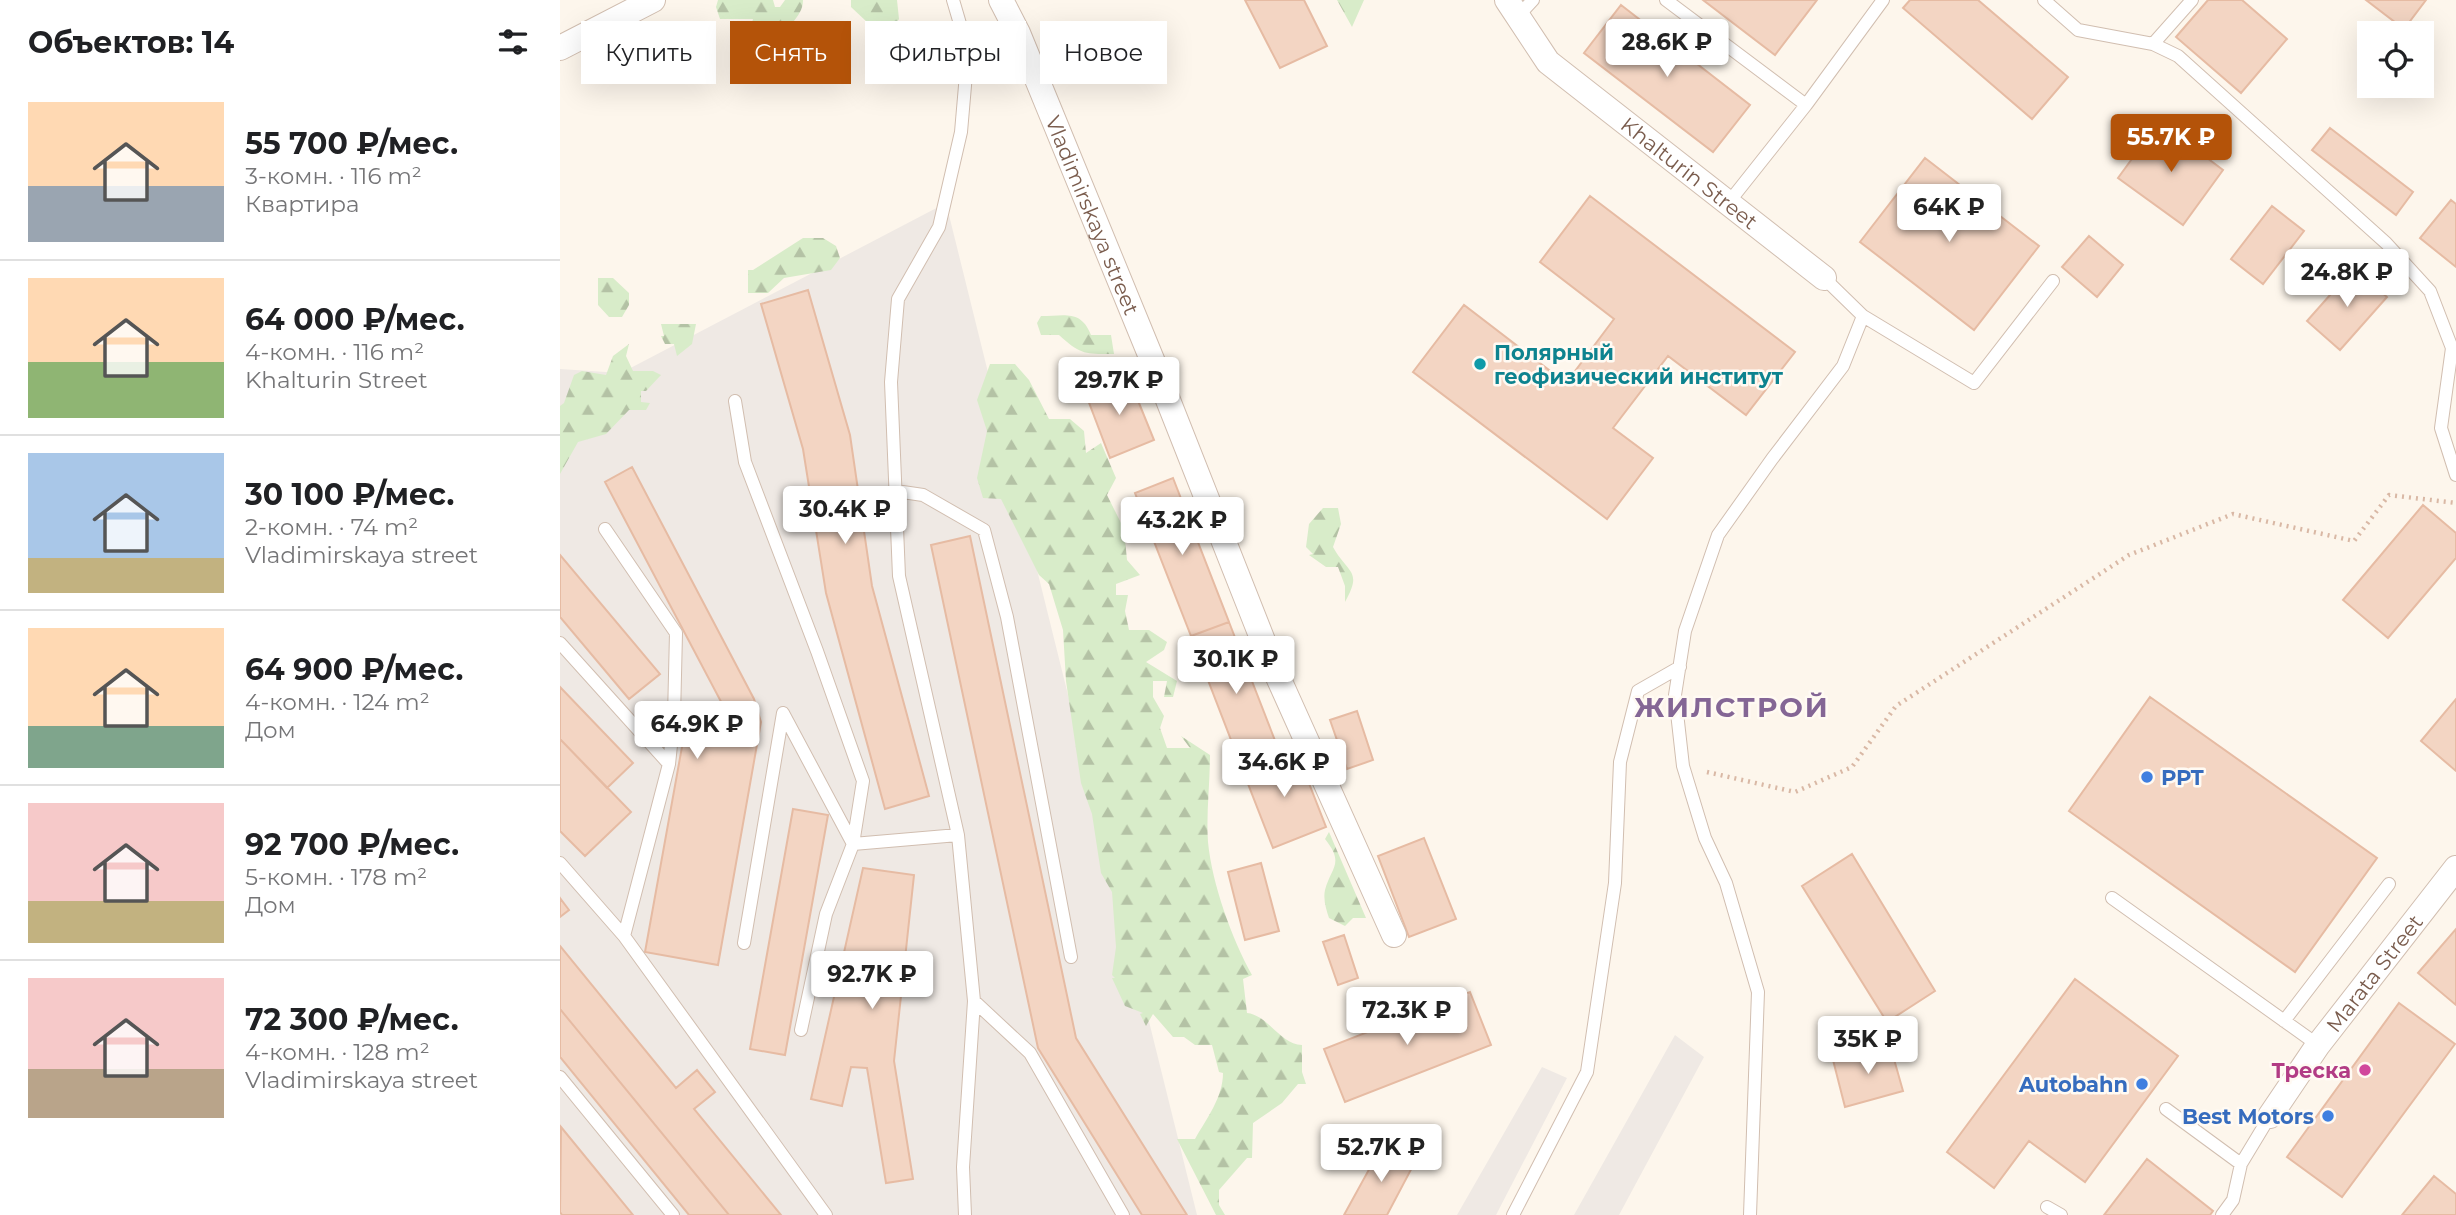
<!DOCTYPE html>
<html lang="ru">
<meta charset="utf-8">
<style>
:root{--surface:#fff;--page:#f2f2f2;--text:#202124;--muted:#757577;--line:#e0e0e0;--accent:#b45309}
body{margin:0;font-family:Montserrat,sans-serif;background:var(--page);color:var(--text);height:100vh;display:flex;flex-direction:column;font-size:26px;white-space:nowrap}
*{box-sizing:border-box;margin:0}
p{font-size:23px;color:var(--muted)}
.icon{flex:none;width:38px;height:38px;fill:none;stroke:currentColor;stroke-width:2;stroke-linecap:round;stroke-linejoin:round}
.map{position:relative;flex:1;overflow:hidden}
.sheet{display:flex;flex-direction:column;background:var(--surface);width:560px}
.sheet>*{flex:none}
.guide{position:absolute;left:21px;top:21px;width:665px;height:63px;display:flex;gap:14px}
.buttons{position:absolute;left:1797px;top:21px;display:grid;gap:14px}
.buttons a{display:grid;place-items:center;width:77px;height:77px;border-radius:0px;background:var(--surface);box-shadow:0 7px 28px #0002;font-size:35px}
.price{position:absolute;translate:-50% -60px;padding:0 16px;border-radius:7px;background:#fff;color:#222;font-size:23px;line-height:46px;filter:drop-shadow(0 2px 4px #0008)}
.price::after{content:'';position:absolute;left:50%;top:42px;width:21px;height:16px;margin-left:-10px;background:inherit;clip-path:polygon(0 0,100% 0,50% 100%)}
.price.active{background:var(--accent);color:#fff}
ul{padding:0;list-style:none}
li{display:flex;align-items:center;gap:21px;height:175px;padding:0 28px}
li+li{border-top:2px solid var(--line)}
li span{display:grid;place-items:center;flex:none;width:196px;height:140px;border-radius:0px;color:#555}
li>.icon{margin-inline-start:auto}
span .icon{width:84px;height:84px;fill:#fffc;stroke-width:1}
li b{font-size:30px}
h2{display:flex;justify-content:space-between;align-items:center;height:84px;padding:0 28px;font-size:30px}
.pill{padding:0 24px;border-radius:0px;background:var(--surface);box-shadow:0 7px 28px #0002;font-size:24px;line-height:63px}
.pill.active{background:var(--accent);color:#fff}
main{display:flex;flex:1;min-height:0}
.map>svg:first-child{display:block}
.industrial{fill:#efe9e4}
.forest{fill:url(#forest-firs)}
.building{fill:#f3d5c3;stroke:#e6bba3;stroke-width:2}
.lines{fill:none;stroke-linecap:round;stroke-linejoin:round}
.service-casing{stroke:#d1beb0;stroke-width:14}
.minor-casing{stroke:#d1beb0;stroke-width:26}
.path{stroke:#d9b8a5;stroke-width:4.5;stroke-dasharray:2 5;stroke-linecap:butt}
.service{stroke:#fff;stroke-width:12}
.minor{stroke:#fff;stroke-width:24}
.culture-dot{fill:#0f9aa8;stroke:#fffaf3;stroke-width:2.5}
.shop-dot{fill:#3f7fe0;stroke:#fffaf3;stroke-width:2.5}
.hotel-dot{fill:#d1479c;stroke:#fffaf3;stroke-width:2.5}
.labels{text-anchor:middle;dominant-baseline:central;stroke-width:5;stroke-linejoin:round;paint-order:stroke}
.street-label{font-size:21px;fill:#7a5c4d;stroke:#fffaf3}
.culture-label{font-size:21px;font-weight:bold;fill:#0d838f;stroke:#fffaf3;text-anchor:start}
.shop-label{font-size:21px;font-weight:bold;fill:#366cbe;stroke:#fffaf3;text-anchor:end}
.hotel-label{font-size:21px;font-weight:bold;fill:#b23c85;stroke:#fffaf3;text-anchor:end}
.district-label{font-size:28px;font-weight:bold;letter-spacing:2px;fill:#846695;stroke:#fffaf3}
</style>
<main>
<section class="sheet">
<h2>Объектов: 14<svg class="icon" aria-label="filters" viewBox="0 0 24 24"><path d="M4 7h16M4 17h16"/><circle cx="9" cy="7" r="2"/><circle cx="15" cy="17" r="2"/></svg></h2>
<ul>
<li><span style="background:linear-gradient(#ffd9b3 60%,#9aa5b1 0)"><svg class="icon" aria-label="home" viewBox="0 0 24 24"><path d="M3 11l9-7 9 7M6 9v11h12V9"/></svg></span><div><b>55 700 ₽/мес.</b><p>3-комн. · 116 m²</p><p>Квартира</p></div></li>
<li><span style="background:linear-gradient(#ffd9b3 60%,#8fb573 0)"><svg class="icon" aria-label="home" viewBox="0 0 24 24"><path d="M3 11l9-7 9 7M6 9v11h12V9"/></svg></span><div><b>64 000 ₽/мес.</b><p>4-комн. · 116 m²</p><p>Khalturin Street</p></div></li>
<li><span style="background:linear-gradient(#a9c7e8 75%,#c2b280 0)"><svg class="icon" aria-label="home" viewBox="0 0 24 24"><path d="M3 11l9-7 9 7M6 9v11h12V9"/></svg></span><div><b>30 100 ₽/мес.</b><p>2-комн. · 74 m²</p><p>Vladimirskaya street</p></div></li>
<li><span style="background:linear-gradient(#ffd9b3 70%,#7fa58c 0)"><svg class="icon" aria-label="home" viewBox="0 0 24 24"><path d="M3 11l9-7 9 7M6 9v11h12V9"/></svg></span><div><b>64 900 ₽/мес.</b><p>4-комн. · 124 m²</p><p>Дом</p></div></li>
<li><span style="background:linear-gradient(#f6c9c9 70%,#c2b280 0)"><svg class="icon" aria-label="home" viewBox="0 0 24 24"><path d="M3 11l9-7 9 7M6 9v11h12V9"/></svg></span><div><b>92 700 ₽/мес.</b><p>5-комн. · 178 m²</p><p>Дом</p></div></li>
<li><span style="background:linear-gradient(#f6c9c9 65%,#b9a48a 0)"><svg class="icon" aria-label="home" viewBox="0 0 24 24"><path d="M3 11l9-7 9 7M6 9v11h12V9"/></svg></span><div><b>72 300 ₽/мес.</b><p>4-комн. · 128 m²</p><p>Vladimirskaya street</p></div></li>
</ul>
</section>
<div class="map">
<svg width="1896" height="1215" viewBox="0 0 1896 1215">
<defs>
<pattern id="forest-firs" width="22" height="20" patternUnits="userSpaceOnUse" patternTransform="scale(1.75)"><rect width="22" height="20" fill="#d8ecc9"/><path d="M5 1l3.5 6h-7zM16 11l3.5 6h-7z" fill="#b4c2a5"/></pattern>
</defs>
<rect width="100%" height="100%" fill="#fdf6ec"/>
<path class="industrial" d="M 386,203 L 637,1215 L 0,1215 L 0,369 L 61,373 Z
M 1115,1035 L 1144,1057 L 1059,1215 L 1014,1215 Z
M 982,1067 L 1007,1078 L 936,1215 L 897,1215 Z"/>
<path class="forest" d="M 158,0 L 213,0 L 215,7 L 220,7 L 225,0 L 243,0 C 243,23 215,26 224,62 L 247,62 L 247,74 L 243,78 C 217,78 194,68 188,41 C 187,34 191,26 193,19 L 160,19 L 156,7 Z
M 291,0 L 337,0 L 339,19 L 325,39 L 291,7 Z
M 777,0 L 804,0 L 792,27 Z
M 243,238 L 263,238 L 276,246 L 280,258 L 271,270 L 224,278 L 208,293 L 188,293 L 188,270 L 193,270 Z
M 38,278 L 53,278 L 69,293 L 69,305 L 62,317 L 49,317 L 38,305 Z
M 481,316 C 504,316 521,309 531,335 L 551,335 L 554,354 C 525,354 521,355 499,335 L 481,335 L 477,323 Z
M 101,324 L 136,324 L 132,344 L 117,356 L 114,344 L 105,344 L 101,336 L 104,336 Z
M 69,344 L 66,356 L 73,371 L 93,371 L 101,375 L 86,391 L 81,391 L 81,402 L 90,403 L 86,410 L 69,410 L 46,434 L 18,442 L 0,474 L 0,406 L 4,403 L 14,375 L 22,371 L 46,375 L 53,356 Z
M 430,364 L 455,364 L 469,380 L 489,419 L 510,419 L 524,431 L 526,453 L 541,443 L 556,478 L 547,495 L 564,529 L 567,560 L 580,575 L 556,584 L 556,595 L 568,595 L 565,611 L 569,630 L 589,630 L 607,642 L 604,650 L 586,662 L 617,681 L 613,697 L 604,697 L 607,681 L 593,681 L 593,697 L 604,716 L 600,728 L 607,748 L 630,748 L 621,736 L 650,755 C 650,784 646,814 648,842 C 652,884 672,939 692,975 L 683,979 L 687,1013 C 708,1015 721,1045 742,1045 L 742,1072 L 746,1084 L 738,1084 L 722,1103 L 693,1123 L 692,1158 L 687,1158 L 659,1190 L 659,1205 L 665,1215 L 656,1215 L 617,1139 L 635,1139 C 647,1118 663,1097 663,1073 L 659,1072 L 652,1045 L 635,1045 L 624,1037 L 613,1037 L 593,1014 L 586,1026 L 580,1014 L 583,1013 L 565,1006 L 552,978 L 555,978 L 552,975 L 556,947 L 552,892 L 541,873 L 532,814 L 521,783 L 506,681 L 503,630 L 489,584 L 479,575 L 441,499 L 423,498 L 417,478 L 427,431 L 417,400 Z
M 763,508 L 778,508 L 781,524 L 773,547 C 788,574 803,570 785,602 L 785,586 L 778,567 L 766,567 L 749,555 L 753,554 L 746,547 L 749,524 Z
M 769,832 L 806,918 L 793,918 L 785,926 L 769,918 C 766,909 763,899 765,890 C 771,867 785,864 765,839 Z"/>
<path class="building" d="M 685,0 L 744,0 L 767,46 L 720,68 Z
M 1143,0 L 1257,0 L 1215,55 Z
M 1350,0 L 1418,0 L 1508,77 L 1472,119 L 1343,8 Z
M 1648,0 L 1682,0 L 1727,39 L 1681,93 L 1616,37 Z
M 1806,0 L 1866,0 L 1844,29 Z
M 1061,5 L 1190,105 L 1153,152 L 1024,53 Z
M 1599,122 L 1663,170 L 1623,225 L 1558,178 Z
M 1770,128 L 1853,192 L 1836,215 L 1752,150 Z
M 1365,158 L 1479,246 L 1414,330 L 1300,242 Z
M 1030,196 L 1235,352 L 1186,415 L 1108,356 L 1053,428 L 1093,458 L 1047,519 L 853,372 L 904,305 L 1006,383 L 1054,319 L 980,262 Z
M 1891,200 L 1896,204 L 1896,267 L 1860,238 Z
M 1712,206 L 1744,231 L 1703,284 L 1671,259 Z
M 1529,236 L 1563,265 L 1537,297 L 1502,267 Z
M 1794,268 L 1827,297 L 1780,350 L 1747,321 Z
M 248,290 L 290,435 L 312,586 L 369,796 L 325,809 L 266,593 L 243,449 L 201,304 Z
M 568,376 L 594,440 L 550,458 L 525,392 Z
M 72,467 L 194,699 L 201,722 L 158,965 L 85,952 L 129,708 L 167,713 L 45,482 Z
M 613,478 L 669,622 L 631,636 L 575,493 Z
M 1863,505 L 1896,533 L 1896,558 L 1828,638 L 1783,600 Z
M 410,536 L 516,1038 L 627,1215 L 582,1215 L 478,1048 L 371,545 Z
M 0,555 L 100,674 L 69,699 L 0,617 Z
M 669,622 L 721,756 L 683,771 L 631,636 Z
M 0,687 L 73,763 L 47,788 L 0,739 Z
M 1590,697 L 1817,858 L 1735,972 L 1509,811 Z
M 1896,699 L 1896,771 L 1861,741 Z
M 797,711 L 813,760 L 787,769 L 770,720 Z
M 0,739 L 71,812 L 25,856 L 0,831 Z
M 736,750 L 766,827 L 713,848 L 683,771 Z
M 233,809 L 268,815 L 225,1055 L 190,1049 Z
M 864,838 L 896,919 L 849,937 L 818,856 Z
M 1292,854 L 1375,991 L 1327,1022 L 1242,886 Z
M 701,863 L 719,931 L 685,940 L 668,872 Z
M 303,868 L 354,875 L 334,1061 L 353,1179 L 326,1183 L 307,1068 L 291,1067 L 282,1106 L 251,1099 Z
M 0,898 L 9,910 L 0,917 Z
M 1896,929 L 1896,1005 L 1858,973 Z
M 784,935 L 798,978 L 778,985 L 763,942 Z
M 0,946 L 116,1088 L 137,1070 L 155,1092 L 134,1109 L 221,1215 L 169,1215 L 0,1009 Z
M 1515,979 L 1618,1056 L 1525,1182 L 1469,1141 L 1434,1188 L 1387,1152 Z
M 910,992 L 931,1045 L 785,1102 L 764,1049 Z
M 1839,1003 L 1895,1044 L 1782,1197 L 1727,1157 Z
M 0,1009 L 169,1215 L 129,1215 L 0,1057 Z
M 1330,1045 L 1343,1091 L 1285,1107 L 1273,1060 Z
M 1,1127 L 73,1215 L 2,1215 L 0,1212 Z
M 823,1144 L 855,1162 L 827,1215 L 784,1215 Z
M 1587,1159 L 1653,1211 L 1650,1215 L 1544,1215 Z
M 1874,1176 L 1896,1194 L 1896,1215 L 1842,1215 Z"/>
<g class="lines">
<defs>
<path id="service" d="M 393,0 L 408,51 L 401,132 L 379,227 L 338,299 L 331,382 L 339,576 L 398,835 L 414,1001 L 403,1167 L 405,1215
M 1106,0 L 1246,105
M 1484,0 L 1518,30 L 1593,44 L 1618,56 L 1826,243 L 1870,291 L 1892,348 L 1881,428 L 1896,475
M 959,15 L 973,0
M 1593,44 L 1632,0
M 1169,202 L 1246,105 L 1323,0
M 1303,316 L 1414,383 L 1493,281
M 175,401 L 185,462 L 257,651 L 303,781 L 293,844
M 336,491 L 363,495 L 424,530 L 447,617 L 511,957
M 45,529 L 116,633 L 114,717 L 109,764 L 64,936
M 0,643 L 109,764
M 0,863 L 64,936 L 266,1215
M 1552,898 L 1758,1045
M 184,943 L 223,713 L 293,844
M 414,1001 L 470,1053 L 563,1215
M 1724,1021 L 1829,884
M 241,1030 L 266,914 L 293,844 L 398,835
M 0,1077 L 113,1215
M 1606,1109 L 1681,1164
M 1487,1207 L 1501,1215
M 953,1215 L 1027,1072 L 1055,883 L 1060,762 L 1078,691 L 1120,667
M 1190,1215 L 1198,992 L 1166,883 L 1145,838 L 1123,766 L 1115,695 L 1125,631 L 1158,535 L 1212,459 L 1283,366 L 1303,316 L 1264,278
M 1662,1215 L 1673,1200 L 1681,1164 L 1710,1116"/>
<g id="minor">
<path id="s1" d="M 441,0 L 458,33 L 593,362 L 713,666 L 834,935"/>
<path id="s2" d="M 947,0 L 988,62 L 1264,278"/>
<path d="M 0,48 L 93,0"/>
<path id="s3" d="M 1710,1116 L 1758,1045 L 1896,868"/>
</g>
</defs>
<use href="#service" class="service-casing"/>
<use href="#minor" class="minor-casing"/>
<path class="path" d="M 1147,772 L 1235,792 L 1292,767 L 1336,706 L 1569,555 L 1673,514 L 1794,541 L 1829,495 L 1896,503"/>
<use href="#service" class="service"/>
<use href="#minor" class="minor"/>
</g>
<circle class="culture-dot" cx="920" cy="364" r="7"/>
<g class="shop-dot">
<circle cx="1587" cy="777" r="7"/>
<circle cx="1582" cy="1084" r="7"/>
<circle cx="1768" cy="1116" r="7"/>
</g>
<circle class="hotel-dot" cx="1805" cy="1070" r="7"/>
<g class="labels">
<g class="street-label">
<text stroke="none"><textPath href="#s2" startOffset="254">Khalturin Street</textPath></text>
<text stroke="none"><textPath href="#s1" startOffset="234">Vladimirskaya street</textPath></text>
<text stroke="none"><textPath href="#s3" startOffset="177">Marata Street</textPath></text>
</g>
<g class="culture-label">
<text x="934" y="352">Полярный<tspan x="934" dy="24">геофизический институт</tspan></text>
</g>
<g class="shop-label">
<text x="1601" y="777" text-anchor="start">РРТ</text>
<text x="1568" y="1084">Autobahn</text>
<text x="1754" y="1116">Best Motors</text>
</g>
<g class="hotel-label">
<text x="1791" y="1070">Треска</text>
</g>
<g class="district-label">
<text x="1172" y="707">ЖИЛСТРОЙ</text>
</g>
</g>
</svg>
<div class="buttons">
<a><svg class="icon" aria-label="locate" viewBox="0 0 24 24"><circle cx="12" cy="12" r="6"/><path d="M12 2v4M12 18v4M2 12h4M18 12h4"/></svg></a>
</div>
<b class="price" style="left:1107px;top:79px">28.6K ₽</b>
<b class="price active" style="left:1611px;top:174px">55.7K ₽</b>
<b class="price" style="left:1389px;top:244px">64K ₽</b>
<b class="price" style="left:1787px;top:309px">24.8K ₽</b>
<b class="price" style="left:559px;top:417px">29.7K ₽</b>
<b class="price" style="left:285px;top:546px">30.4K ₽</b>
<b class="price" style="left:622px;top:557px">43.2K ₽</b>
<b class="price" style="left:676px;top:696px">30.1K ₽</b>
<b class="price" style="left:137px;top:761px">64.9K ₽</b>
<b class="price" style="left:724px;top:799px">34.6K ₽</b>
<b class="price" style="left:312px;top:1011px">92.7K ₽</b>
<b class="price" style="left:847px;top:1047px">72.3K ₽</b>
<b class="price" style="left:1308px;top:1076px">35K ₽</b>
<b class="price" style="left:821px;top:1184px">52.7K ₽</b>
<div class="guide">
<a class="pill">Купить</a>
<a class="pill active">Снять</a>
<a class="pill">Фильтры</a>
<a class="pill">Новое</a>
</div>
</div>
</main>
